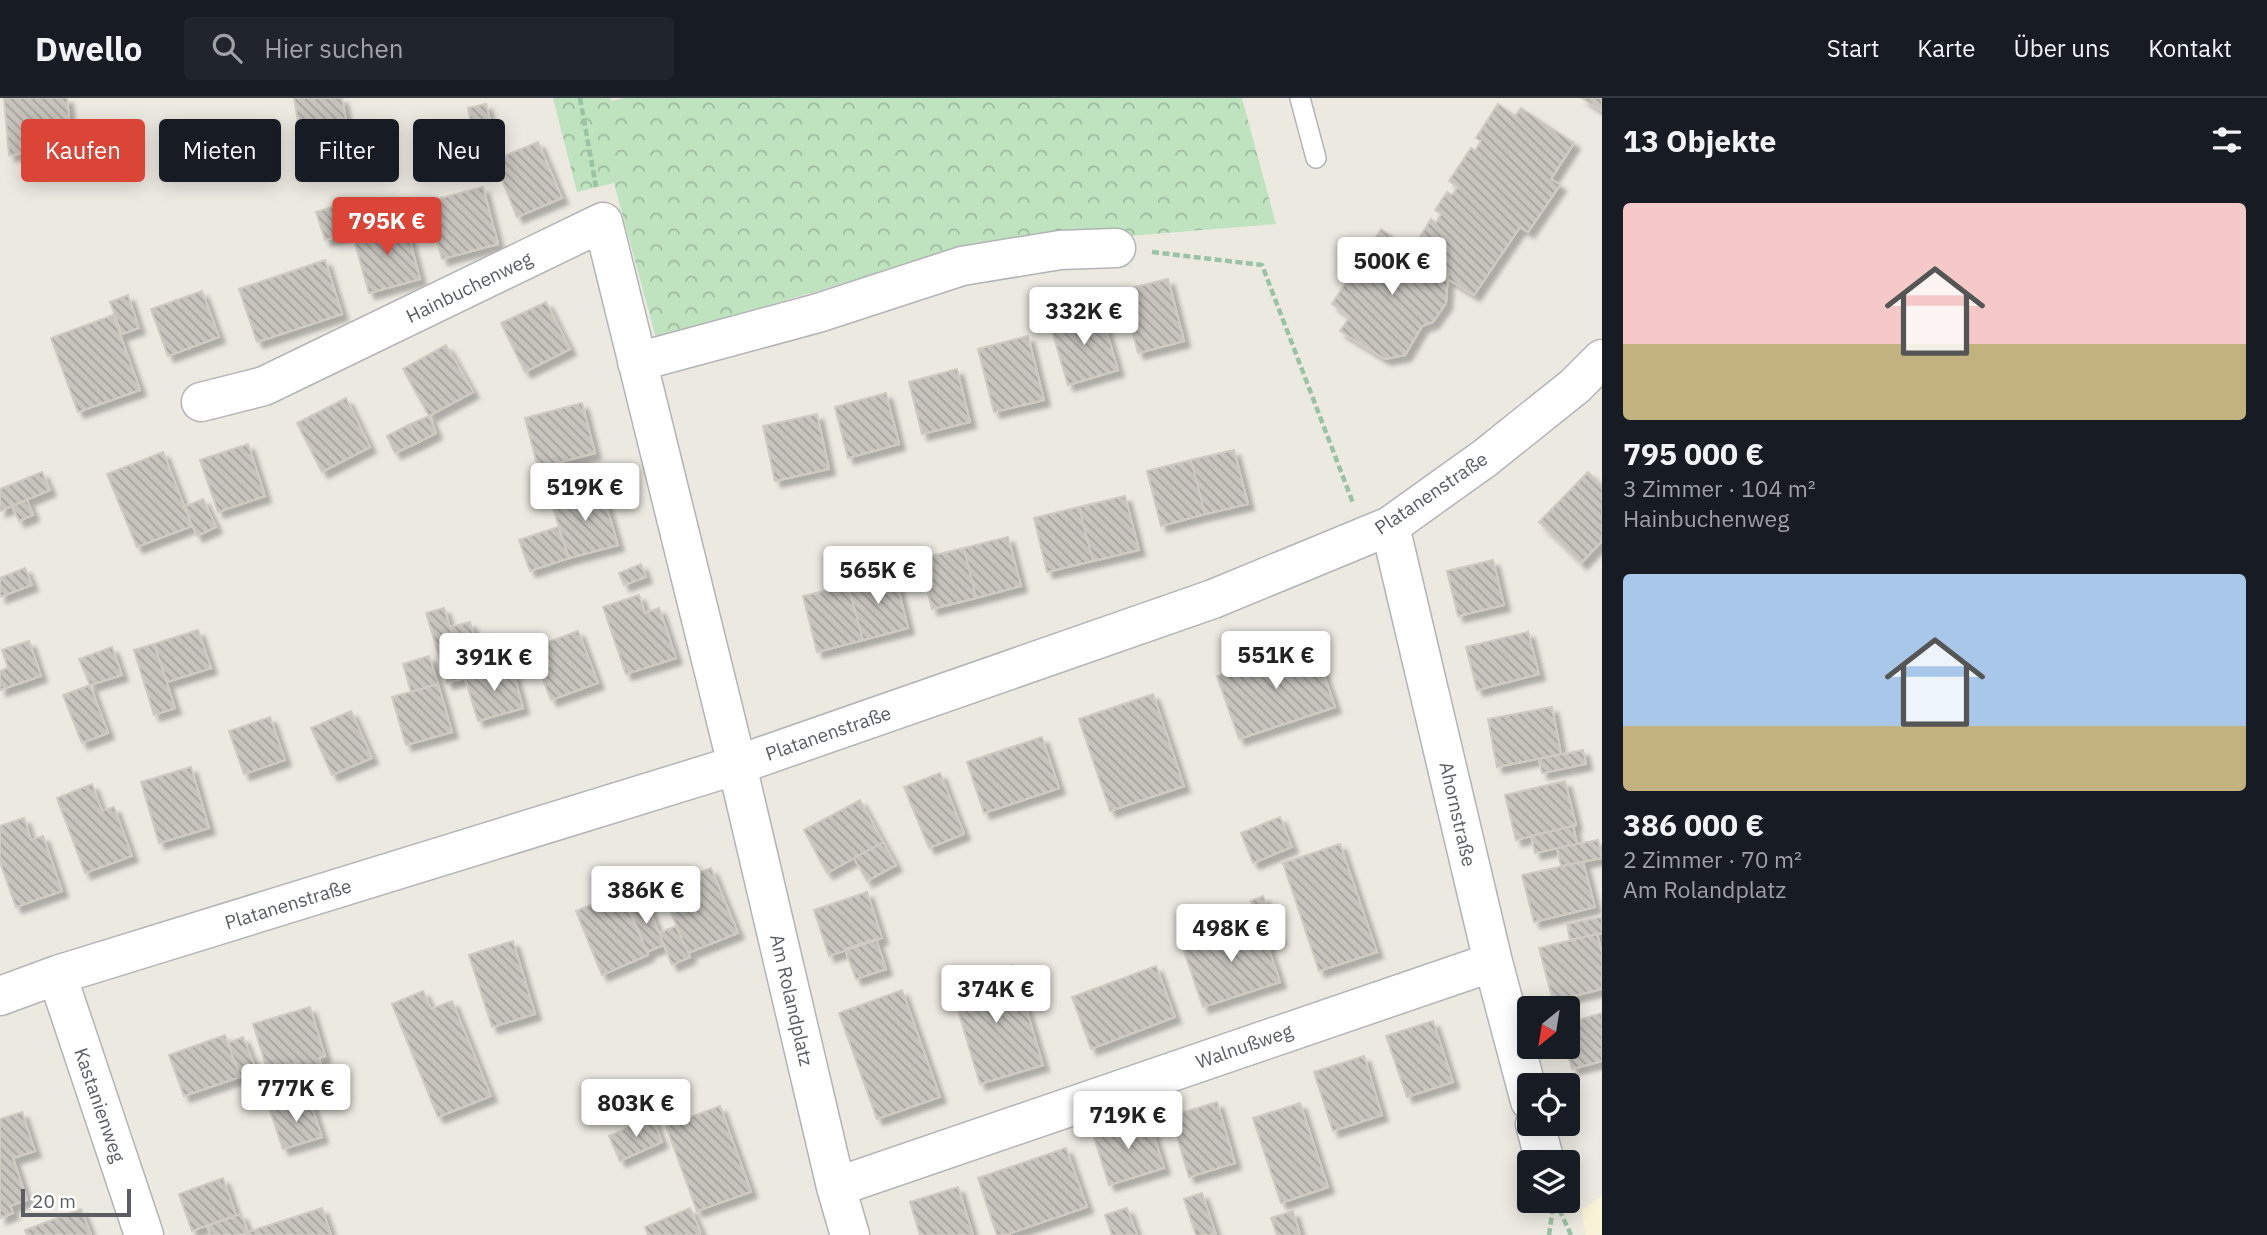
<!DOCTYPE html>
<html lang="de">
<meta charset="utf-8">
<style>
:root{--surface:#171b24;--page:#20242c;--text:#f1f3f6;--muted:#9ea1a6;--line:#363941;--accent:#da4538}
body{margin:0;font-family:"IBM Plex Sans",sans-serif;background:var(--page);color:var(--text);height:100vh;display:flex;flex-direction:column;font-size:26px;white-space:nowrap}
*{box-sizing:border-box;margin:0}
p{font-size:23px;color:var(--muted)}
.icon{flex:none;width:38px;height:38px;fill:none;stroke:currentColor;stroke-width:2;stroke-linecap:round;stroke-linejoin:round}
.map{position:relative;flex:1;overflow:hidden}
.panel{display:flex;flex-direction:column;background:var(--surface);width:665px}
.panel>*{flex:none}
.top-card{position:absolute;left:21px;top:21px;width:665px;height:63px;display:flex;gap:14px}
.needle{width:46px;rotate:210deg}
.fabs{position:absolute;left:1517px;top:898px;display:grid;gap:14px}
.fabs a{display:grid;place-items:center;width:63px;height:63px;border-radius:7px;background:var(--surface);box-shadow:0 4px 18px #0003;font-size:35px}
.scale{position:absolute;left:21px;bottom:18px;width:110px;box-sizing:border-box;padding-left:7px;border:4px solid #5a5d61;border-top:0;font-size:19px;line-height:24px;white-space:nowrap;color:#5a5d61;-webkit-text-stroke:5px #fff;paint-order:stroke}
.price{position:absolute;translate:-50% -60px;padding:0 16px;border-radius:7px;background:#fff;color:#222;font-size:23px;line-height:46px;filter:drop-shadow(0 2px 4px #0008)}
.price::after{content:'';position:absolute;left:50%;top:42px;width:21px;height:16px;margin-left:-10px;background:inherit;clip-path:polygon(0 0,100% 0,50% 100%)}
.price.current{background:var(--accent);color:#fff}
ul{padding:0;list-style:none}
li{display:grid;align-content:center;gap:14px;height:371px;padding:0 21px}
li span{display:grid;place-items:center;height:217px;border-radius:7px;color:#555}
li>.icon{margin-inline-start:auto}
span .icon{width:126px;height:126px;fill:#fffc;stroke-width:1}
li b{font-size:30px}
h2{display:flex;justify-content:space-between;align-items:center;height:84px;padding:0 21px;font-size:30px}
.chip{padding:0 24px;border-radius:7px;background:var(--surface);box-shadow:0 4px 18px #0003;font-size:24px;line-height:63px}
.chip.current{background:var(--accent);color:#fff}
header{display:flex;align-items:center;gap:42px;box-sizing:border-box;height:98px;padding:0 35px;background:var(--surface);border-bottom:2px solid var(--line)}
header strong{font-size:33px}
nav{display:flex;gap:38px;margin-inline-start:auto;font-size:24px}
.search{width:490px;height:63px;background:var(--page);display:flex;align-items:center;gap:18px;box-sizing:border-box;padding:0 24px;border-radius:7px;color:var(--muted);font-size:26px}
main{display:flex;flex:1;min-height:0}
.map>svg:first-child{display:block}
.commercial{fill:#faf2d7}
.park{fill:url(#park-crowns)}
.building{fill:url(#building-back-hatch);stroke:#d0cbc0;stroke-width:2;filter:url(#shadow)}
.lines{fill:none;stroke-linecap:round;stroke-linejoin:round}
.service-casing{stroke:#b2b4b8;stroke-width:22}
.minor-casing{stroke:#b2b4b8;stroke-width:41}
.path{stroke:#9ac2a5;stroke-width:4.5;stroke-dasharray:7 3.5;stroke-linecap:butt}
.service{stroke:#fff;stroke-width:19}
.minor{stroke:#fff;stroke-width:38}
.labels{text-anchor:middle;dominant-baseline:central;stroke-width:5;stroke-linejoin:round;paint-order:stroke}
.street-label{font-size:19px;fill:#5a5d61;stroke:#fff}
</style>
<header>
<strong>Dwello</strong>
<div class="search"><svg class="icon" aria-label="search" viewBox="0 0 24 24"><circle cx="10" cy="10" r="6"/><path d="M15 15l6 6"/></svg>Hier suchen</div>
<nav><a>Start</a><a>Karte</a><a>Über uns</a><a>Kontakt</a></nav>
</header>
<main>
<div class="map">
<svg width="1602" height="1137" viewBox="0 0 1602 1137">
<defs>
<pattern id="park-crowns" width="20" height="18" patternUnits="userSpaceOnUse" patternTransform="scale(1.75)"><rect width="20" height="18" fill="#bfe2bf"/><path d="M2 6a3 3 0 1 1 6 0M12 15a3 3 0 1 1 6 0" fill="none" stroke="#9eba9f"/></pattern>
<pattern id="building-back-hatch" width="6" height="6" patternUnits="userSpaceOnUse" patternTransform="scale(1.75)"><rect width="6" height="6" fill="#c7c4be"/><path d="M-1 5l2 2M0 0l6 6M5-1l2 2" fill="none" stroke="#a5a29e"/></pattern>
<filter id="shadow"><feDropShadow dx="6" dy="6" stdDeviation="2" flood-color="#0004"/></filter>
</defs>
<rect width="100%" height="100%" fill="#ece9e1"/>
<path class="commercial" d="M 1602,1098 L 1602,1137 L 1586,1137 L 1581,1112 Z"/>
<path class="park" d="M 553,0 L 610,0 L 611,3 L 625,0 L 1242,0 L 1276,126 L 958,152 L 656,240 L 614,85 L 577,94 Z"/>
<path class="building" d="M 4,0 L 67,0 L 72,51 L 9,57 Z
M 294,0 L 342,0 L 350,45 L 303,53 Z
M 1582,0 L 1602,0 L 1602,13 Z
M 486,6 L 490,22 L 471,26 L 468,10 Z
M 1498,6 L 1515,18 L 1521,10 L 1574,45 L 1551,81 L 1560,87 L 1528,134 L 1520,129 L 1474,197 L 1448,181 L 1448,176 L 1416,154 L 1424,142 L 1419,140 L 1431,121 L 1436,125 L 1441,116 L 1435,112 L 1447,94 L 1452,97 L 1458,89 L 1449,83 L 1471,50 L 1475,53 L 1481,43 L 1476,40 Z
M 490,22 L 495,54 L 479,58 L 471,26 Z
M 538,44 L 562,100 L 517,119 L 494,62 Z
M 483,89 L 498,146 L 442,161 L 426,104 Z
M 345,105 L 354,133 L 325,142 L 316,114 Z
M 405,124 L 420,181 L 369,195 L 353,138 Z
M 1381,131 L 1448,176 L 1446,205 L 1433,224 L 1422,228 L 1405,257 L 1385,261 L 1340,233 L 1350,219 L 1332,206 L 1353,173 L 1360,178 L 1366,168 L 1360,164 Z
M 325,162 L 342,216 L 257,244 L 239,191 Z
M 1168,181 L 1184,243 L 1138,255 L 1122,192 Z
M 202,193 L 219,239 L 168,258 L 151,211 Z
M 128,197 L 139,230 L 122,236 L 110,204 Z
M 546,204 L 570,251 L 525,274 L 501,225 Z
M 1100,212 L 1118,272 L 1068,287 L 1050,226 Z
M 113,217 L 140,292 L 78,314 L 51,240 Z
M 1028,238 L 1044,302 L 994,314 L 978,251 Z
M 446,247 L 473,294 L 429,318 L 403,271 Z
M 957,271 L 970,324 L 922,336 L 909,284 Z
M 886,295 L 899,346 L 848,360 L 835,309 Z
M 346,300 L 370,349 L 322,374 L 297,325 Z
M 582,305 L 595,355 L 538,370 L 525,320 Z
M 817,316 L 829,371 L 775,383 L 763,328 Z
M 429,318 L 436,335 L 419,344 L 410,326 Z
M 410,326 L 419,344 L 395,355 L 387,338 Z
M 248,346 L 265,398 L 218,414 L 200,362 Z
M 1234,352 L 1248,406 L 1205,416 L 1191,362 Z
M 163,354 L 192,428 L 137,449 L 107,376 Z
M 1191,362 L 1205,416 L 1161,428 L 1147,373 Z
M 42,374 L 50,392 L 0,413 L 0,391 Z
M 1588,374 L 1602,388 L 1602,443 L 1581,465 L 1539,424 Z
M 601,390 L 618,447 L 569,460 L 551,404 Z
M 1125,398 L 1139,452 L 1093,463 L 1079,409 Z
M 203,401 L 216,429 L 197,438 L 184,409 Z
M 27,402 L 33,417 L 19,423 L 12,408 Z
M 1079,409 L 1093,463 L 1047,474 L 1034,420 Z
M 558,429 L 569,460 L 530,473 L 519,442 Z
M 1008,439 L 1021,488 L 976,500 L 964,450 Z
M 964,450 L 976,500 L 932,511 L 919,461 Z
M 1493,462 L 1504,507 L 1458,518 L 1447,473 Z
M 641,466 L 646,479 L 624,487 L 619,475 Z
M 25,470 L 32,487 L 0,499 L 0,480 Z
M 894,475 L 908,530 L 863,542 L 848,487 Z
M 848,487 L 863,542 L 817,554 L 803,498 Z
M 639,497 L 645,515 L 659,510 L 676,560 L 626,576 L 603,509 Z
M 444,510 L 457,552 L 439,558 L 426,515 Z
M 470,524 L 477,549 L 458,555 L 450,529 Z
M 198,532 L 211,570 L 167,584 L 154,546 Z
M 578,533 L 598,585 L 551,602 L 531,550 Z
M 1528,534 L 1539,576 L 1477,592 L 1466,549 Z
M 29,543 L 41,578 L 0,592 L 0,573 L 8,570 L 2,552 Z
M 494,544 L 501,569 L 465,580 L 458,555 Z
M 1313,545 L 1335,609 L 1239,641 L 1217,578 Z
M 154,546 L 175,610 L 154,617 L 134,552 Z
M 112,549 L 122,577 L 90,587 L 79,561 Z
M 457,552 L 465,580 L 447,585 L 439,558 Z
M 429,558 L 438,586 L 411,594 L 403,566 Z
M 511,566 L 523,610 L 478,623 L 465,580 Z
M 438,586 L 452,634 L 406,647 L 392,599 Z
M 90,587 L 108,635 L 82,645 L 63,597 Z
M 1153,596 L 1184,688 L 1110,713 L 1079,621 Z
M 1552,609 L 1561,656 L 1497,669 L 1488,621 Z
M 351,613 L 372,660 L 332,677 L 311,630 Z
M 270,619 L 285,662 L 244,676 L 229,633 Z
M 1042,639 L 1059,690 L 984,715 L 967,664 Z
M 1583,652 L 1586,666 L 1542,675 L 1539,661 Z
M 191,669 L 209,730 L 159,745 L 141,684 Z
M 940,675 L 964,736 L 929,750 L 904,689 Z
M 1565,683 L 1576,727 L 1516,742 L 1505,697 Z
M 92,686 L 102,713 L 114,709 L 132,758 L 85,775 L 57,700 Z
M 860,702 L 883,744 L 827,775 L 804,732 Z
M 1280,719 L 1292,749 L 1253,765 L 1241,735 Z
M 24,720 L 31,742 L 43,738 L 62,793 L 16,809 L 0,764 L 0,728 Z
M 1573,728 L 1577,746 L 1535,755 L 1531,738 Z
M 1598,742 L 1602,760 L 1561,768 L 1557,750 Z
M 883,744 L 896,767 L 867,783 L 854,760 Z
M 1340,746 L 1377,854 L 1319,873 L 1283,765 Z
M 1583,764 L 1595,809 L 1534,824 L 1522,777 Z
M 711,770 L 738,835 L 688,855 L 661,790 Z
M 621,794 L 648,857 L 602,877 L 576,813 Z
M 867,794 L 882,840 L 829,858 L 814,812 Z
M 1263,798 L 1280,841 L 1268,845 L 1251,803 Z
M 645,801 L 664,847 L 647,854 L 628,808 Z
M 1602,819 L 1602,835 L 1570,842 L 1567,826 Z
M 1259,823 L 1280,884 L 1203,909 L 1182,847 Z
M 676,828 L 690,859 L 672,867 L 659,835 Z
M 1597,836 L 1602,855 L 1602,891 L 1553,903 L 1539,850 Z
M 876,841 L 886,871 L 856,881 L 845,851 Z
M 513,843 L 535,916 L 492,929 L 469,857 Z
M 1013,867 L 1043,967 L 980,986 L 950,886 Z
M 1156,868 L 1175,919 L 1091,951 L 1072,899 Z
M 902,892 L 940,999 L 877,1021 L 839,915 Z
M 423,893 L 431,911 L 452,903 L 491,998 L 438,1019 L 392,906 Z
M 310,909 L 325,958 L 319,960 L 327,989 L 308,994 L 299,964 L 268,974 L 253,926 Z
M 1602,915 L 1602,963 L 1572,971 L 1565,948 L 1568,948 L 1568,925 Z
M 1433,923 L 1453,984 L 1407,999 L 1386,938 Z
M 225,937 L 240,979 L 184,998 L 169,957 Z
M 243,939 L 257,974 L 240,979 L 228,945 Z
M 1364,958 L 1382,1017 L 1333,1033 L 1314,974 Z
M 309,1000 L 322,1039 L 283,1051 L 270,1013 Z
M 1217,1004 L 1235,1065 L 1189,1079 L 1171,1018 Z
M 1300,1005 L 1328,1089 L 1281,1105 L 1253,1020 Z
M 720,1008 L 751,1094 L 697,1113 L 666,1028 Z
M 22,1014 L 35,1053 L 13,1060 L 27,1102 L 10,1108 L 13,1115 L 0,1120 L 0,1021 Z
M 652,1019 L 662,1044 L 620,1063 L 609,1038 Z
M 1148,1019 L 1164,1070 L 1109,1087 L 1093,1036 Z
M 1066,1050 L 1087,1109 L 1005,1137 L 997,1137 L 978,1080 Z
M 223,1080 L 236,1117 L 192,1133 L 179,1096 Z
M 958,1089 L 973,1137 L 920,1137 L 910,1104 Z
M 1202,1095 L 1216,1137 L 1196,1137 L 1184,1101 Z
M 322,1110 L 331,1137 L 240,1137 L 248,1134 Z
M 690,1110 L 701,1135 L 696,1137 L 648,1137 L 645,1129 Z
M 1127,1110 L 1137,1137 L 1112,1137 L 1105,1117 Z
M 81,1111 L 91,1137 L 27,1137 L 25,1132 Z
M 1293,1113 L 1300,1137 L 1277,1137 L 1271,1120 Z
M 241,1116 L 248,1134 L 240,1137 L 211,1137 L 207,1128 Z"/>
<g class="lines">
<defs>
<path id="service" d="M 1300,0 L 1316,60"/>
<path id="minor" d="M 637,264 L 818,215 L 962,168 L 1060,152 L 1116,150
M 201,304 L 264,288 L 603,124 L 737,667 L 836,1089 L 850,1137
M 1390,428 L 1493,864 L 1530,1003
M 57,877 L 144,1137
M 0,898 L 57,877 L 737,667 L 1213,501 L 1390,428 L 1485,360 L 1575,288 L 1602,261
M 1535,1026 L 1545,1064
M 836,1089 L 1493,864"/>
</defs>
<use href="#service" class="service-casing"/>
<use href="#minor" class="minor-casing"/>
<path class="path" d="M 580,0 L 596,89
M 1152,154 L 1262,167 L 1353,405
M 1555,1102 L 1571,1137
M 1549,1137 L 1554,1103"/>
<use href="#service" class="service"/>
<use href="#minor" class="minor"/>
</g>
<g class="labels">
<g class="street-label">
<text transform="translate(469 189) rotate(-26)">Hainbuchenweg</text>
<text transform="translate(1431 395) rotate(-34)">Platanenstraße</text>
<text transform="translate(828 635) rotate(-19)">Platanenstraße</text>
<text transform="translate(1458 716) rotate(77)">Ahornstraße</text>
<text transform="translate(288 806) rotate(-17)">Platanenstraße</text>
<text transform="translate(792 902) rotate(77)">Am Rolandplatz</text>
<text transform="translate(1244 948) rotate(-19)">Walnußweg</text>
<text transform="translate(100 1007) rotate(71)">Kastanienweg</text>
</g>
</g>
</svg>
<div class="fabs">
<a><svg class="needle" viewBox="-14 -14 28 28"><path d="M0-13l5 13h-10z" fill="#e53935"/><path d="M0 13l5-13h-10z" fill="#9ea1a6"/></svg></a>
<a><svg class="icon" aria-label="locate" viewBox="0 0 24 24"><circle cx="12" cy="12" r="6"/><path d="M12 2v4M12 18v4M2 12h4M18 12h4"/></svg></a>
<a><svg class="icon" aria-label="layers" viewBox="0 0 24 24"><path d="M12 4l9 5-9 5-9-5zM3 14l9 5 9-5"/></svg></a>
</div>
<div class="scale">20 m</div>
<b class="price current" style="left:387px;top:159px">795K €</b>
<b class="price" style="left:1392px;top:199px">500K €</b>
<b class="price" style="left:1084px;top:249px">332K €</b>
<b class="price" style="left:585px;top:425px">519K €</b>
<b class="price" style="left:878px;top:508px">565K €</b>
<b class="price" style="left:1276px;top:593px">551K €</b>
<b class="price" style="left:494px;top:595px">391K €</b>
<b class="price" style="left:646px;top:828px">386K €</b>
<b class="price" style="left:1231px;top:866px">498K €</b>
<b class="price" style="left:996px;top:927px">374K €</b>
<b class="price" style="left:296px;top:1026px">777K €</b>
<b class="price" style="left:636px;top:1041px">803K €</b>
<b class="price" style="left:1128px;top:1053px">719K €</b>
<div class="top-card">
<a class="chip current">Kaufen</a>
<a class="chip">Mieten</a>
<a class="chip">Filter</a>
<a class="chip">Neu</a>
</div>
</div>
<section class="panel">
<h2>13 Objekte<svg class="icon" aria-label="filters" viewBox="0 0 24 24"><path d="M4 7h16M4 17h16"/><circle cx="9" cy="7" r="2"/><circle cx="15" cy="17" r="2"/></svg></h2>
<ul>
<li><span style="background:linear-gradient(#f6c9c9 65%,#c2b280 0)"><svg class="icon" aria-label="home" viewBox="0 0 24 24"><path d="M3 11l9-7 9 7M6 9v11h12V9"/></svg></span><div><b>795 000 €</b><p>3 Zimmer · 104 m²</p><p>Hainbuchenweg</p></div></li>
<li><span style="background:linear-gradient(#a9c7e8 70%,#c2b280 0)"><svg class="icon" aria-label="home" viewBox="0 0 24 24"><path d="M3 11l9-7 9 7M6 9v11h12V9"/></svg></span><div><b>386 000 €</b><p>2 Zimmer · 70 m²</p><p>Am Rolandplatz</p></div></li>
</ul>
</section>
</main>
